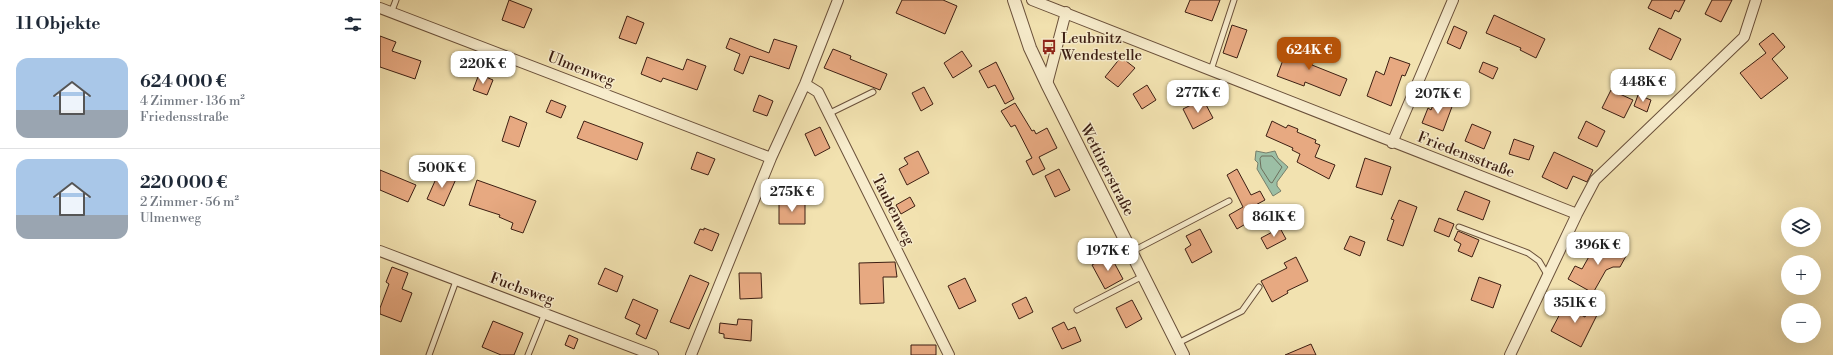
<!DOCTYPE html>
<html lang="de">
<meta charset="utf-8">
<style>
:root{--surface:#fff;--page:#f6f6f7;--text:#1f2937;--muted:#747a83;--line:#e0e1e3;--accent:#b45309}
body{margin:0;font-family:"Libre Bodoni",serif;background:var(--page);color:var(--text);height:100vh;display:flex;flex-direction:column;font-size:15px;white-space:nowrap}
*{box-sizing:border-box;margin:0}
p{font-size:13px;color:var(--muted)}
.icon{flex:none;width:22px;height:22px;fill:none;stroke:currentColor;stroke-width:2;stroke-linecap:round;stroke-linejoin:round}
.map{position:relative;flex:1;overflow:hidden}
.details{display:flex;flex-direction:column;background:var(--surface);width:380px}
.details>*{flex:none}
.tools{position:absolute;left:1401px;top:207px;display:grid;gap:8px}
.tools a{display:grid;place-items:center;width:40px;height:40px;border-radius:50%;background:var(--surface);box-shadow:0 4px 16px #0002;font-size:20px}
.price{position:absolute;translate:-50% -34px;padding:0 9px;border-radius:8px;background:#fff;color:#222;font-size:13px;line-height:26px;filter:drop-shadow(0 1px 2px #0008)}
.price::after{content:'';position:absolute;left:50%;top:24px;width:12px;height:9px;margin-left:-6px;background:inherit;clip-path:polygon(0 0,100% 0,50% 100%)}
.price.selected{background:var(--accent);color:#fff}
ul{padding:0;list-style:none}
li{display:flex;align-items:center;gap:12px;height:100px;padding:0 16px}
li+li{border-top:1px solid var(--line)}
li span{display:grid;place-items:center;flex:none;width:112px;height:80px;border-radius:12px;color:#555}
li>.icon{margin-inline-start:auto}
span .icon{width:48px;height:48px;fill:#fffc;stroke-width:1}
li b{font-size:17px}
h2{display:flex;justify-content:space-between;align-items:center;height:48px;padding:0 16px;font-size:17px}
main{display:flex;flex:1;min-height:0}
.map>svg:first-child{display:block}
.water{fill:#9cbfa5;stroke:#767f6b}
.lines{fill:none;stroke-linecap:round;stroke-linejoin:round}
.shore{stroke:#6c6f5c;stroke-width:1}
.building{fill:#e7a981;stroke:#3d1f13}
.service-casing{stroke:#6a503a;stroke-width:7}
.minor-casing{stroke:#6a503a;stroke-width:12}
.tertiary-casing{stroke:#6a503a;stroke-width:14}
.service{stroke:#f7eccc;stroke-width:5}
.minor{stroke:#f7eccc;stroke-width:10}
.tertiary{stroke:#f7eccc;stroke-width:12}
.labels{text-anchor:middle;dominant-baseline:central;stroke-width:3;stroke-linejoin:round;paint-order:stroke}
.poi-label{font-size:15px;fill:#3d1f13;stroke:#f7eccc;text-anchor:start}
.street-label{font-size:15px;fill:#3d1f13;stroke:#f7eccc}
</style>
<main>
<section class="details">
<h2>11 Objekte<svg class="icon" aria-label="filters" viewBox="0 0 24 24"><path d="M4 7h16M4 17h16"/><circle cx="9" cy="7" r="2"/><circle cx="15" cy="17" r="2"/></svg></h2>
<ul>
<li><span style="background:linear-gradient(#a9c7e8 65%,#9aa5b1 0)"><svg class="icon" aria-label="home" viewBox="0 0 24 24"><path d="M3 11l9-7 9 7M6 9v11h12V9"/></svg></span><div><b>624 000 €</b><p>4 Zimmer · 136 m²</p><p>Friedensstraße</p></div></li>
<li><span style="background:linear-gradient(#a9c7e8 70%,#9aa5b1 0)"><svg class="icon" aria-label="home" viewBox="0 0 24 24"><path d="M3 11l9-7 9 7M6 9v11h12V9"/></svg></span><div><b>220 000 €</b><p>2 Zimmer · 56 m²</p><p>Ulmenweg</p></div></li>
</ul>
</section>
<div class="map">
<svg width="1453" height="355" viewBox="0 0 1453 355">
<rect width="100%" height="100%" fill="#f2e2b0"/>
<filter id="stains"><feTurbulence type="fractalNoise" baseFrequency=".005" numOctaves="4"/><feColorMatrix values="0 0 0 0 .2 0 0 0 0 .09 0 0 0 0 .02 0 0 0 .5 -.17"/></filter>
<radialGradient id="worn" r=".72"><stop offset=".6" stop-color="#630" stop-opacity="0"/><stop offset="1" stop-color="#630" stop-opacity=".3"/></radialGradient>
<path class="water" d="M 876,151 L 886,153 L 895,151 L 898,158 L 908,167 L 897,182 L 897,186 L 901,191 L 893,196 L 877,169 L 878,163 L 875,160 Z"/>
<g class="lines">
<path class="shore" d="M 882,156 L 892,156 L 902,167 L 892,183 L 890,182 L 881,168 L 880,159 Z"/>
</g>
<path class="building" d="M 129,0 L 152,9 L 144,28 L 122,20 Z
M 522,0 L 563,0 L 577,6 L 565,34 L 516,13 Z
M 810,0 L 840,0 L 832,21 L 805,12 Z
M 1272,0 L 1305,0 L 1299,12 L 1295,10 L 1291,19 L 1268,8 Z
M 1332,0 L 1352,0 L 1341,22 L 1325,14 Z
M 1114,15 L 1165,39 L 1156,58 L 1140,50 L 1141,48 L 1106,33 Z
M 247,16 L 264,23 L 256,44 L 239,38 Z
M 852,25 L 867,30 L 857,58 L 843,53 Z
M 1074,26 L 1087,32 L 1080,49 L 1067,43 Z
M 1279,28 L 1301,39 L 1291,60 L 1269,49 Z
M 1393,33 L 1405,47 L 1392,59 L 1408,78 L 1381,99 L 1360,73 L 1386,53 L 1379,44 Z
M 0,36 L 16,42 L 12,51 L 41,61 L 35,79 L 0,67 Z
M 350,38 L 389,53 L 394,39 L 417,46 L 409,69 L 370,56 L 363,74 L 354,70 L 360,54 L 346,48 Z
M 909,44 L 936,54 L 932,65 L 967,79 L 960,96 L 925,82 L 924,86 L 897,76 Z
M 453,49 L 471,56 L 470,59 L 507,74 L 500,90 L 444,68 Z
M 582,51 L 592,66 L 573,78 L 564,63 Z
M 267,57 L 303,70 L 307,59 L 326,66 L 317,90 L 283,78 L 281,82 L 261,74 Z
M 741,57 L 755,68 L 738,87 L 725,77 Z
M 1010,57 L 1030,64 L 1025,76 L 1022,75 L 1011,106 L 987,96 L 996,71 L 1004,75 Z
M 616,62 L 634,99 L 625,104 L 615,85 L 608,88 L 599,71 Z
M 1103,62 L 1118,68 L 1113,79 L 1099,72 Z
M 99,74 L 113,80 L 107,95 L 93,90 Z
M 767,85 L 776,100 L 762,109 L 753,94 Z
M 544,87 L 553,104 L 541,111 L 532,93 Z
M 1231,90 L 1253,100 L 1244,118 L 1222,108 Z
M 379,95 L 393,101 L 387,116 L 373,111 Z
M 1258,95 L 1271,100 L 1267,112 L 1254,106 Z
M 1056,98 L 1073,104 L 1063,131 L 1042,123 L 1048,108 L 1051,110 Z
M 823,99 L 833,118 L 813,129 L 803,109 Z
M 171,100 L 186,106 L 181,118 L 166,112 Z
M 635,103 L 652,131 L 654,130 L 656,134 L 667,128 L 677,148 L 659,157 L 665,169 L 653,175 L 646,161 L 652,158 L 635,125 L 631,127 L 621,111 Z
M 130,116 L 147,123 L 139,147 L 122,141 Z
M 204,121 L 263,143 L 257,160 L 197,138 Z
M 892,121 L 906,128 L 908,125 L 918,129 L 917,132 L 936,140 L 935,143 L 940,145 L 935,157 L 955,165 L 949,179 L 917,162 L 920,154 L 912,150 L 913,148 L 886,136 Z
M 1206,121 L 1225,131 L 1217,147 L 1198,138 Z
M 1092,124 L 1111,132 L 1104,149 L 1085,141 Z
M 440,127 L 450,148 L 435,156 L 425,134 Z
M 1134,139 L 1154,146 L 1149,160 L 1129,154 Z
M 538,151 L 549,173 L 527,185 L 519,169 L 528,164 L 524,158 Z
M 317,152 L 335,159 L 328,175 L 311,169 Z
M 1174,152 L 1213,170 L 1207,182 L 1193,176 L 1187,189 L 1162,177 Z
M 985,158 L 1011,167 L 1002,195 L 976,187 Z
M 679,169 L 690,190 L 675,197 L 665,176 Z
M 857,169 L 871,195 L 880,191 L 885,200 L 868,209 L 874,219 L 857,229 L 849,215 L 863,207 L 847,175 Z
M 0,170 L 36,185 L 28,202 L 0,190 Z
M 59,172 L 76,179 L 64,206 L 47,199 Z
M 97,180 L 156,201 L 143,233 L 131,229 L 133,223 L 119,217 L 120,215 L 89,205 Z
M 1085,191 L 1110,201 L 1103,220 L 1077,210 Z
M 530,197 L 535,206 L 521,214 L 516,205 Z
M 1019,200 L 1037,207 L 1023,246 L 1007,240 L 1014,220 L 1011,219 Z
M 399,202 L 425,202 L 425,224 L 399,224 Z
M 1059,218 L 1074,224 L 1069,237 L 1054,231 Z
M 324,228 L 339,234 L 332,251 L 314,243 L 320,229 L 324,230 Z
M 900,228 L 906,239 L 887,249 L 881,238 Z
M 820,229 L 832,252 L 812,263 L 805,249 L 811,245 L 806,236 Z
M 1078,231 L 1099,240 L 1092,257 L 1078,251 L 1081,244 L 1074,240 Z
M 970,236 L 985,242 L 980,256 L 964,249 Z
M 1231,243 L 1235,243 L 1243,247 L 1246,256 L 1240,267 L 1233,267 L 1226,270 L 1213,293 L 1188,279 L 1195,266 L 1202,269 L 1211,253 Z
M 730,255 L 743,279 L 725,289 L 712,265 Z
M 916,257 L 928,281 L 907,291 L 908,293 L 892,302 L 881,281 L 907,268 L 904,263 Z
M 515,262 L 517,277 L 503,277 L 504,303 L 480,304 L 479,263 Z
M 12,267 L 28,273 L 22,289 L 32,293 L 21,322 L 0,314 L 0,308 L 9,284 L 6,282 Z
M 225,268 L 243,276 L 237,292 L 218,284 Z
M 359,273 L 381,273 L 382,298 L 360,299 Z
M 310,275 L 329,283 L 309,329 L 290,322 Z
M 1099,277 L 1121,285 L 1113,308 L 1091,300 Z
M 585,278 L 596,301 L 579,309 L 568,286 Z
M 646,297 L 653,312 L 639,319 L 632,304 Z
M 253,299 L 278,310 L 266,339 L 256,334 L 260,325 L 245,318 Z
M 752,300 L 762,319 L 746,328 L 736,308 Z
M 1212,303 L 1221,307 L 1201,347 L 1171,331 L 1184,306 L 1205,317 Z
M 358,319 L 372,320 L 371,341 L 344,338 L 344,334 L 339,333 L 340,323 L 357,325 Z
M 113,321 L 143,333 L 134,355 L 121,355 L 102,347 Z
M 684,322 L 688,330 L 695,327 L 701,341 L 682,349 L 672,328 Z
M 189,335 L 198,339 L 194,349 L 185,345 Z
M 931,344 L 936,355 L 905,355 Z
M 531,345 L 556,345 L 556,355 L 531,355 Z"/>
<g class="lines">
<defs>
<path id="service" d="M 11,13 L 16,0
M 831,70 L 854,0
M 448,114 L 493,92
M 1079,227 L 1148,253 L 1159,261 L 1168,276
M 751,252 L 849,201
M 697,310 L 763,276
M 798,343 L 862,311 L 879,287
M 49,355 L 76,281
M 148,355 L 165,313"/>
<path id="minor" d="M 652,0 L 1197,214
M 0,8 L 391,158
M 425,84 L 438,92 L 569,355
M 667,84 L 686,12
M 1012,143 L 1073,0
M 0,251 L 273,355
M 311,355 L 391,158 L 425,84 L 458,0
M 1130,355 L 1197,214 L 1215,180 L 1364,37 L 1376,0"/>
<path id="tertiary" d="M 634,0 L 650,48 L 667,84 L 803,355"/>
</defs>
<use href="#service" class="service-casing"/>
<use href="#minor" class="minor-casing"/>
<use href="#tertiary" class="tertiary-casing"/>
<use href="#service" class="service"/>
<use href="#minor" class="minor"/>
<use href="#tertiary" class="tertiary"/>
</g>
<defs>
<symbol id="bus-bare" viewBox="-9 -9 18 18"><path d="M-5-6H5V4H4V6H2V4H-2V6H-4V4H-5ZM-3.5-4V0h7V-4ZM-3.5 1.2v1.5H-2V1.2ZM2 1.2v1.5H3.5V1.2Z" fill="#8f2418" stroke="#f7eccc" stroke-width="2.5" paint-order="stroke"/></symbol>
</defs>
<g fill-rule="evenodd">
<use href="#bus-bare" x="658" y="36" width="22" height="22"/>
</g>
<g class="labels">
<g class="poi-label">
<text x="681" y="38">Leubnitz<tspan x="681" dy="17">Wendestelle</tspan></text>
</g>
<g class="street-label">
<text transform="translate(201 69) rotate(21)">Ulmenweg</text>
<text transform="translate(1086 155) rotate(21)">Friedensstraße</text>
<text transform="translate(727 170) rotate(63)">Wettinerstraße</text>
<text transform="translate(513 210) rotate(63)">Taubenweg</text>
<text transform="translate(142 289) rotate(20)">Fuchsweg</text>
</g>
</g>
<rect width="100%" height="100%" filter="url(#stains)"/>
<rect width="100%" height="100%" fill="url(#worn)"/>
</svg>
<div class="tools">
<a><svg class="icon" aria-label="layers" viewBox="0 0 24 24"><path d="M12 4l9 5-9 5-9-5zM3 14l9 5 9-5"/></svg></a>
<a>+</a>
<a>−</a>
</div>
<b class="price selected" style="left:929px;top:71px">624K €</b>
<b class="price" style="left:103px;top:85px">220K €</b>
<b class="price" style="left:1263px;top:103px">448K €</b>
<b class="price" style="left:818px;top:114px">277K €</b>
<b class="price" style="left:1058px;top:115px">207K €</b>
<b class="price" style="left:62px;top:189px">500K €</b>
<b class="price" style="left:412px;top:213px">275K €</b>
<b class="price" style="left:894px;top:238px">861K €</b>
<b class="price" style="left:1218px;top:266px">396K €</b>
<b class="price" style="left:728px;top:272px">197K €</b>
<b class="price" style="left:1195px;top:324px">351K €</b>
</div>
</main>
